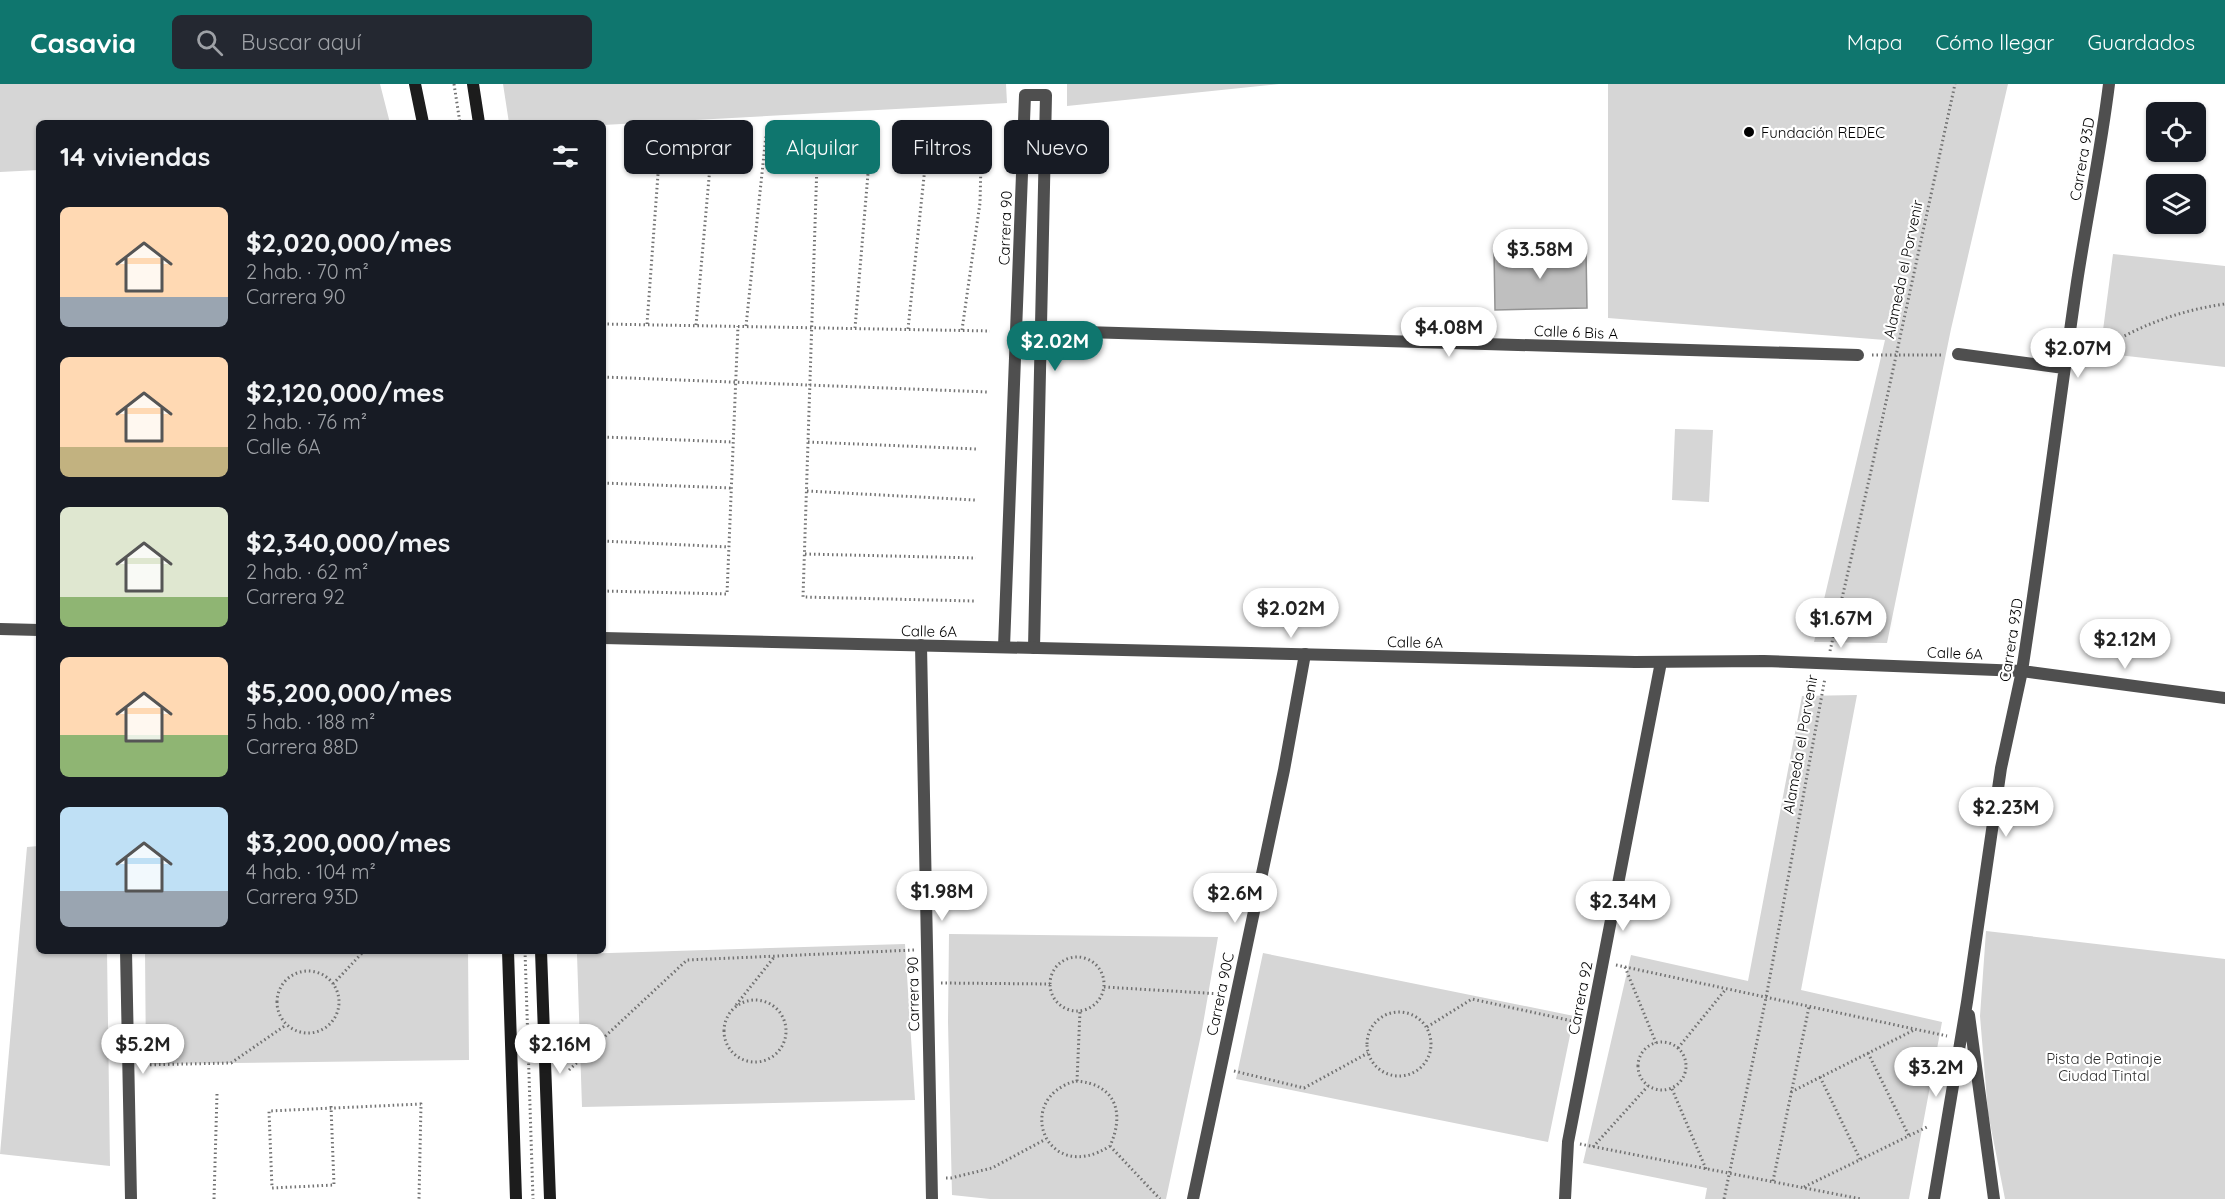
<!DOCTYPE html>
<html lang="es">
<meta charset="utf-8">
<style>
:root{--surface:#171b24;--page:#242831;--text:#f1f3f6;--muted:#9ea1a6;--accent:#0f766e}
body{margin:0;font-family:Quicksand,sans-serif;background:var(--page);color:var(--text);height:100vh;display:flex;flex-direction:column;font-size:22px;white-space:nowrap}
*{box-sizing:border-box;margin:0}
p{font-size:20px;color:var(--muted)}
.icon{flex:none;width:33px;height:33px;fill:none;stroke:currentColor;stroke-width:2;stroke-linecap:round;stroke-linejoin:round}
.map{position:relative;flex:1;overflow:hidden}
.drawer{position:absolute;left:36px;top:36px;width:570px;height:834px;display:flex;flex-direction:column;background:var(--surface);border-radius:9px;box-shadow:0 2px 4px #0004}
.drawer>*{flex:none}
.hud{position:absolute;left:624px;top:36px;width:570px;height:54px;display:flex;gap:12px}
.fabs{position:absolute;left:2146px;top:18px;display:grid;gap:12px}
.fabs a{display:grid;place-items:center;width:60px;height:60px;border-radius:9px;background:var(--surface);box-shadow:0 2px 4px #0004;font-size:30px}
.price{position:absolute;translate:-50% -51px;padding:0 14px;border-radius:21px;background:#fff;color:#222;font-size:20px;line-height:39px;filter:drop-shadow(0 2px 3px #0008)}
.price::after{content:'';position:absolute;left:50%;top:36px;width:18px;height:14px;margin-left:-9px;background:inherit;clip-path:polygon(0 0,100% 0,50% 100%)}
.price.active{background:var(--accent);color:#fff}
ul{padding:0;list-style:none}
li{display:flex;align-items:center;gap:18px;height:150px;padding:0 24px}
li span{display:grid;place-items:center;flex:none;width:168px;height:120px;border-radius:9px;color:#555}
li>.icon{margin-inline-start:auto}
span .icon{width:72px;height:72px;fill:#fffc;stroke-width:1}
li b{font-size:26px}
h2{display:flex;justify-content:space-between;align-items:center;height:72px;padding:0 24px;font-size:26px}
.tag{padding:0 21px;border-radius:9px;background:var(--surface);box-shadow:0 2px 4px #0004;font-size:21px;line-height:54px}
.tag.active{background:var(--accent);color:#fff}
header{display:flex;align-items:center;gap:36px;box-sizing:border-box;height:84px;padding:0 30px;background:var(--accent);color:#fff}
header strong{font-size:28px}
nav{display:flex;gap:33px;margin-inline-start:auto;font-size:21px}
.search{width:420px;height:54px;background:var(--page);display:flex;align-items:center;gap:15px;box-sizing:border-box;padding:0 21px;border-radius:9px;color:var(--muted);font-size:22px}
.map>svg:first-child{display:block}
.green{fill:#d6d6d6}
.building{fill:#bfbfbf;stroke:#939393;stroke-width:1.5}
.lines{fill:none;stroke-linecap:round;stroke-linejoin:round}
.path{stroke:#717171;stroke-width:3;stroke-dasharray:1.5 3;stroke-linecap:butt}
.minor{stroke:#4f4f4f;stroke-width:12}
.tertiary{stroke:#4f4f4f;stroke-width:12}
.secondary{stroke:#1c1c1c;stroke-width:12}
.poi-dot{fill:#000;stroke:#fff;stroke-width:2}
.labels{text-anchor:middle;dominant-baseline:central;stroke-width:4.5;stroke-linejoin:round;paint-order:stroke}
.poi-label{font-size:15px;fill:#000;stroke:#fff;text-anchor:start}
.street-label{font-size:15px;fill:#000;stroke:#fff}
.park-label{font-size:15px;fill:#2d2d2d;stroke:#fff}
</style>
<header>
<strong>Casavia</strong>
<div class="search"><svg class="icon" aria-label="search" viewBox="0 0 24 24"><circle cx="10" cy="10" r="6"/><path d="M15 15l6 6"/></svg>Buscar aquí</div>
<nav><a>Mapa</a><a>Cómo llegar</a><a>Guardados</a></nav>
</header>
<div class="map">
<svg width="2225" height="1115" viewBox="0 0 2225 1115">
<rect width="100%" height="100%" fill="#fff"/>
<path class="green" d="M 0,0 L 380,0 L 390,39 L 39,39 L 39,86 L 0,88 Z
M 503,0 L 1006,0 L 1007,19 L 603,41 L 603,39 L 509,39 Z
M 1067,0 L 1279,0 L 1067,22 Z
M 1608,0 L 2008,0 L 1951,245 L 1887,559 L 1814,558 L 1885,256 L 1608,234 Z
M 2113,170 L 2225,182 L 2225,283 L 2100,269 Z
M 1675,345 L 1713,346 L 1709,418 L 1672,416 Z
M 1857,611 L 1801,906 L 1942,938 L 1909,1115 L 1705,1115 L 1707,1104 L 1583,1079 L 1631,871 L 1748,897 L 1802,612 Z
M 39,762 L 39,867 L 107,867 L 110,1082 L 0,1070 L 27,763 Z
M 1986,847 L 2225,875 L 2225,1115 L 2005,1115 L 1988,1029 L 1980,932 Z
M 949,850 L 1218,853 L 1202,946 L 1166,1115 L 990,1115 L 952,1111 L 948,938 Z
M 905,860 L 915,1016 L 582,1023 L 577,870 Z
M 145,867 L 468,867 L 469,976 L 146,980 Z
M 1263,869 L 1574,932 L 1548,1058 L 1236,995 Z"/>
<path class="building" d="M 1586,166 L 1587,224 L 1495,226 L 1494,167 Z"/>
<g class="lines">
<path class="path" d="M 454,0 L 460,39
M 818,48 L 803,513 L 974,517
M 603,240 L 990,247
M 647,240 L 660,63
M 696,241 L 712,60
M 746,242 L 766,51
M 855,244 L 872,42
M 908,245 L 929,45
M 962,246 L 980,119 L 982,39
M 1872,271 L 1943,271
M 2086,275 C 2128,246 2174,227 2225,220
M 603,293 L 988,308
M 603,353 L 733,358
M 808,358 L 976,365
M 603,399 L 731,404
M 807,407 L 975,416
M 603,457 L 729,463
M 805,470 L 976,474
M 603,507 L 727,510 L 738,242
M 1830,567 L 1871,387 L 1955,0
M 525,867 L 533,1115
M1050 900a27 27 0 1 1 54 0a27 27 0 1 1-54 0Z
M 1616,881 L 1947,952
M 1625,883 L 1656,959
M277 918a31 31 0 1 1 62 0a31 31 0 1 1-62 0Z
M 941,899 L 1050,900
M 333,900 L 364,867
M 1104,903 L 1222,910
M724 947a31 31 0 1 1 62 0a31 31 0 1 1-62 0Z
M 736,921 L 775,872
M1367 960a32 32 0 1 1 64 0a32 32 0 1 1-64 0Z
M 1427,943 L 1472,915 L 1577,938
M1638 982a24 24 0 1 1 48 0a24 24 0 1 1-48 0Z
M 1678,964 L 1726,905
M 1868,969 L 1909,1052
M 141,981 L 231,979 L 286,941
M 569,986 L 687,876 L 914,866
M 1234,987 L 1304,1004 L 1368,969
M 1820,993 L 1860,1075
M 1076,997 C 1116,1000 1125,1029 1110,1062 C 1046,1103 1012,1014 1076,997 Z
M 1077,997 L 1080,927
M 1672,1005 L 1706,1085
M 1791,1008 L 1914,946
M 331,1022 L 334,1101 L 272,1104 L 269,1027 L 421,1020 L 419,1115
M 1580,1060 L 1861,1115
M 1110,1062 L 1160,1115
M 1593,1063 L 1648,1002
M 946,1094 L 951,1094 L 992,1084 L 1046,1055
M 1773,1097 L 1809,923
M 1804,1103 L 1929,1042
M 214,1115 L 217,1010
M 1724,1115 L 1766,914 L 1825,594"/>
<path class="minor" d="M 2109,0 C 2101,66 2087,132 2077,198 C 2058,328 2042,457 2022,587 L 2225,614
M 1016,246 L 1858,271
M 1958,270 L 2064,284
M 921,561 L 932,1115
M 1004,563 L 1025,11 L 1046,11 L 1034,564
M 1193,1115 L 1284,686 L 1305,570
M 1565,1115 L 1568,1058 L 1661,578"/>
<path class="tertiary" d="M 0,545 L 39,546
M 603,554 L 1635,578 L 1764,577 L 2022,587 L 2001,684 L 1967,918 L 1934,1115
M 126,867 L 131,1115
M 1969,931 L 1994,1115"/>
<path class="secondary" d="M 415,0 L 423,39
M 473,0 L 479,39
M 508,867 L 516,1115
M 541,867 L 550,1115"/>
</g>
<circle class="poi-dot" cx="1749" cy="48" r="6"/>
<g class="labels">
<g class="poi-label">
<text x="1761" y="48">Fundación REDEC</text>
</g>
<g class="street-label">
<text transform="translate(2082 75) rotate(-80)">Carrera 93D</text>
<text transform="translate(1005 144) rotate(-88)">Carrera 90</text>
<text transform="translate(1903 185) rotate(-78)">Alameda el Porvenir</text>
<text transform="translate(1576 248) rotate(2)">Calle 6 Bis A</text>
<text transform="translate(929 547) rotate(1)">Calle 6A</text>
<text transform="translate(2011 556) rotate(-81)">Carrera 93D</text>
<text transform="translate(1415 558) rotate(1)">Calle 6A</text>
<text transform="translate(1955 569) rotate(2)">Calle 6A</text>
<text transform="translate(1800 660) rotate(-80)">Alameda el Porvenir</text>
<text transform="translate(913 910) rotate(-91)">Carrera 90</text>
<text transform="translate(1220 910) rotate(-78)">Carrera 90C</text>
<text transform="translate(1580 914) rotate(-79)">Carrera 92</text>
</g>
<g class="park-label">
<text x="2104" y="974">Pista de Patinaje<tspan x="2104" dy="17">Ciudad Tintal</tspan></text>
</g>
</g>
</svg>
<div class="fabs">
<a><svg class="icon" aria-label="locate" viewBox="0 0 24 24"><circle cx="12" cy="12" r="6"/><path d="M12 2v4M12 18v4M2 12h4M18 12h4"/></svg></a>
<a><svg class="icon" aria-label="layers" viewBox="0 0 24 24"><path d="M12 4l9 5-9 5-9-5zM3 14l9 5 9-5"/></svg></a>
</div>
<b class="price" style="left:1540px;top:196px">$3.58M</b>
<b class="price" style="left:1449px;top:274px">$4.08M</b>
<b class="price active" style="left:1055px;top:288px">$2.02M</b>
<b class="price" style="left:2078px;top:295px">$2.07M</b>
<b class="price" style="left:1291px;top:555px">$2.02M</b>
<b class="price" style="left:1841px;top:565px">$1.67M</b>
<b class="price" style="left:2125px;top:586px">$2.12M</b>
<b class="price" style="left:2006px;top:754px">$2.23M</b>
<b class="price" style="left:942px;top:838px">$1.98M</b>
<b class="price" style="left:1235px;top:840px">$2.6M</b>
<b class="price" style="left:1623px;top:848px">$2.34M</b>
<b class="price" style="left:143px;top:991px">$5.2M</b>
<b class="price" style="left:560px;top:991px">$2.16M</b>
<b class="price" style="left:1936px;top:1014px">$3.2M</b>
<div class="hud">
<a class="tag">Comprar</a>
<a class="tag active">Alquilar</a>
<a class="tag">Filtros</a>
<a class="tag">Nuevo</a>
</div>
<section class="drawer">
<h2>14 viviendas<svg class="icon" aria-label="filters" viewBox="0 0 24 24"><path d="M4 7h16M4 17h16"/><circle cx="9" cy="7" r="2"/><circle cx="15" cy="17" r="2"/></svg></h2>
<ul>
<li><span style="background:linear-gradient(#ffd9b3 75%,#9aa5b1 0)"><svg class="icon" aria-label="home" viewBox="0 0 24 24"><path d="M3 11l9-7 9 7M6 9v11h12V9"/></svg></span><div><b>$2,020,000/mes</b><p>2 hab. · 70 m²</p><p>Carrera 90</p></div></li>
<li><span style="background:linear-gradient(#ffd9b3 75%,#c2b280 0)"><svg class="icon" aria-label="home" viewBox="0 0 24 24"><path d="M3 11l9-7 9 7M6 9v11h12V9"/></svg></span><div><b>$2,120,000/mes</b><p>2 hab. · 76 m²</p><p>Calle 6A</p></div></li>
<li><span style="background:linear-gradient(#dfe7d0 75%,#8fb573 0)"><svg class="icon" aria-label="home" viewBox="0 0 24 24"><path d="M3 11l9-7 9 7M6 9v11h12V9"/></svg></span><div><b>$2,340,000/mes</b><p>2 hab. · 62 m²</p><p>Carrera 92</p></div></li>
<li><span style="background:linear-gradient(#ffd9b3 65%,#8fb573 0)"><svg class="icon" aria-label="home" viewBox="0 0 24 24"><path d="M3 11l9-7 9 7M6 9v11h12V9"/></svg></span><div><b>$5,200,000/mes</b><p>5 hab. · 188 m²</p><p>Carrera 88D</p></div></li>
<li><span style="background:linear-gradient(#bfe0f5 70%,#9aa5b1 0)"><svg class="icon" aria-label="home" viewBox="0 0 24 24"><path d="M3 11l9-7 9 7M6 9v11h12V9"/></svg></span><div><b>$3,200,000/mes</b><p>4 hab. · 104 m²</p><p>Carrera 93D</p></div></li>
</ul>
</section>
</div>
